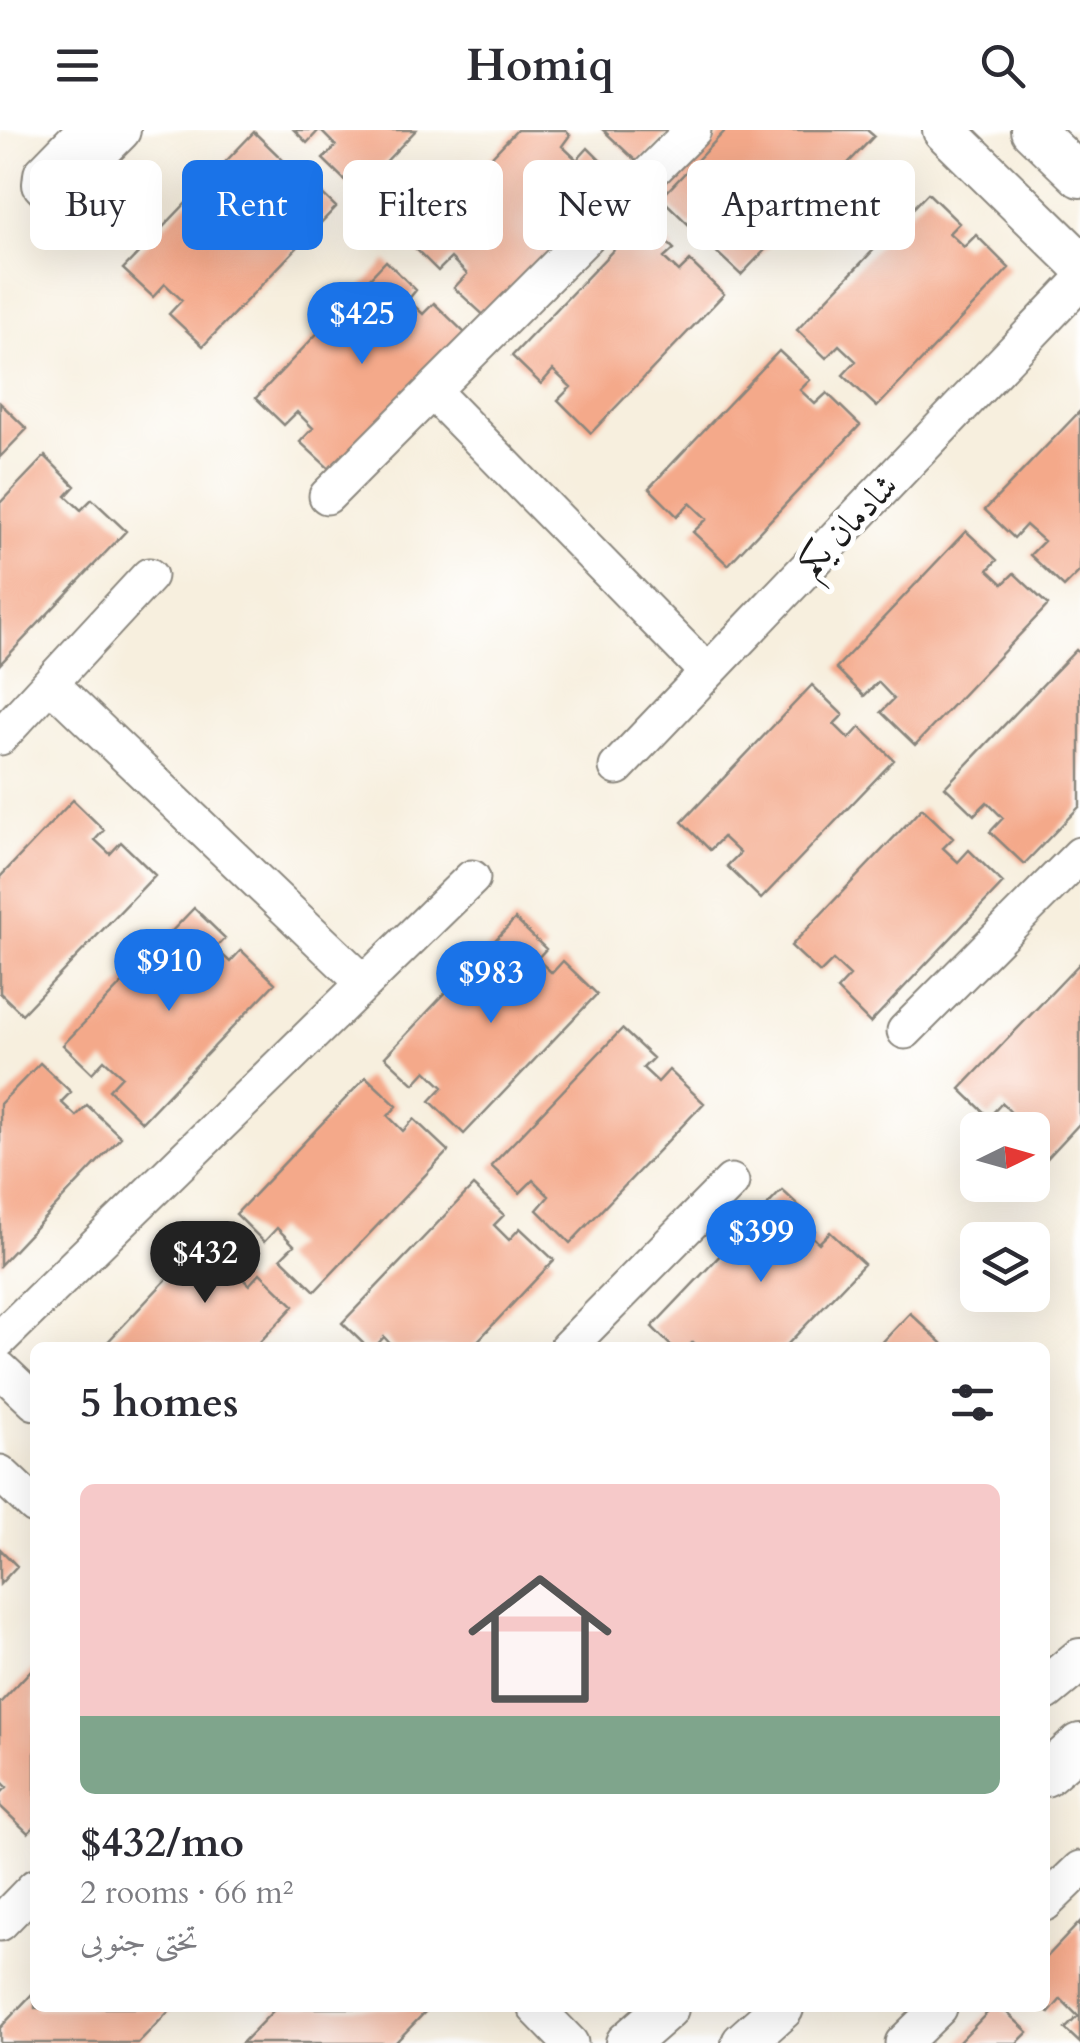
<!DOCTYPE html>
<meta charset="utf-8">
<style>
:root{--surface:#fff;--page:#f2f2f3;--text:#2b2b33;--muted:#7c7c81;--line:#e1e1e2;--accent:#1a73e8}
body{margin:0;font-family:Cardo,Amiri,serif;background:var(--page);color:var(--text);height:100vh;display:flex;flex-direction:column;font-size:38px;white-space:nowrap}
*{box-sizing:border-box;margin:0}
p{font-size:32px;color:var(--muted)}
.icon{flex:none;width:55px;height:55px;fill:none;stroke:currentColor;stroke-width:2;stroke-linecap:round;stroke-linejoin:round}
.map{position:relative;flex:1;overflow:hidden}
.drawer{position:absolute;left:30px;top:1212px;width:1020px;height:670px;display:flex;flex-direction:column;background:var(--surface);border-radius:15px;box-shadow:0 10px 40px #0002}
.drawer>*{flex:none}
.guide{position:absolute;left:30px;top:30px;width:1020px;height:90px;display:flex;gap:20px}
.needle{width:65px;rotate:85deg}
.fabs{position:absolute;left:960px;top:982px;display:grid;gap:20px}
.fabs a{display:grid;place-items:center;width:90px;height:90px;border-radius:15px;background:var(--surface);box-shadow:0 10px 40px #0002;font-size:50px}
.price{position:absolute;translate:-50% -85px;padding:0 22px;border-radius:35px;background:var(--accent);color:#fff;font-size:32px;line-height:65px;filter:drop-shadow(0 2px 5px #0008)}
.price::after{content:'';position:absolute;left:50%;top:60px;width:30px;height:22px;margin-left:-15px;background:inherit;clip-path:polygon(0 0,100% 0,50% 100%)}
.price.current{background:#222;color:#fff}
ul{padding:0;list-style:none}
li{display:grid;align-content:center;gap:20px;height:530px;padding:0 50px}
li+li{border-top:2px solid var(--line)}
li span{display:grid;place-items:center;height:310px;border-radius:15px;color:#555}
li>.icon{margin-inline-start:auto}
span .icon{width:180px;height:180px;fill:#fffc;stroke-width:1}
li b{font-size:42px}
h2{display:flex;justify-content:space-between;align-items:center;height:120px;padding:0 50px;font-size:42px}
.chip{padding:0 35px;border-radius:15px;background:var(--surface);box-shadow:0 10px 40px #0002;font-size:35px;line-height:90px}
.chip.current{background:var(--accent);color:#fff}
header{display:flex;justify-content:space-between;align-items:center;height:130px;padding:0 50px;background:var(--surface);font-size:45px;font-weight:600}
.map>svg:first-child{display:block}
.building{fill:#f4a98a}
.lines{fill:none;stroke-linecap:round;stroke-linejoin:round}
.minor-casing{stroke:#8a867d;stroke-width:39}
.tertiary-casing{stroke:#8a867d;stroke-width:46}
.minor{stroke:#fff;stroke-width:35}
.tertiary{stroke:#fff;stroke-width:42}
.labels{text-anchor:middle;dominant-baseline:central;stroke-width:10;stroke-linejoin:round;paint-order:stroke}
.street-label{font-size:35px;fill:#1c1c1c;stroke:#fff}
</style>
<header><svg class="icon" aria-label="menu" viewBox="0 0 24 24"><path d="M4 6h16M4 12h16M4 18h16"/></svg>Homiq<svg class="icon" aria-label="search" viewBox="0 0 24 24"><circle cx="10" cy="10" r="6"/><path d="M15 15l6 6"/></svg></header>
<div class="map">
<svg width="1080" height="1913" viewBox="0 0 1080 1913">
<rect width="100%" height="100%" fill="#fff"/>
<filter id="ink" filterUnits="userSpaceOnUse"><feTurbulence type="fractalNoise" baseFrequency=".01" numOctaves="2"/><feDisplacementMap in="SourceGraphic" scale="20" xChannelSelector="R" yChannelSelector="G"/><feConvolveMatrix kernelMatrix="1 2 1 2 8 2 1 2 1" color-interpolation-filters="sRGB"/></filter>
<filter id="wash" filterUnits="userSpaceOnUse"><feTurbulence type="fractalNoise" baseFrequency=".0048" numOctaves="4" result="noise"/><feDisplacementMap in="SourceGraphic" scale="40" xChannelSelector="R" yChannelSelector="G"/><feGaussianBlur stdDeviation="2.25" result="paint"/><feColorMatrix in="noise" values="0 0 0 0 0 0 0 0 0 0 0 0 0 0 0 0 0 1.4 0 .05"/><feComposite in="paint" operator="in"/></filter>
<g filter="url(#wash)">
<rect width="100%" height="100%" fill="#f7efde"/>
<g id="blocks">
<path class="building" d="M 294,0 L 319,0 L 307,13 Z
M 320,0 L 416,0 L 357,62 L 323,29 L 336,16 Z
M 517,0 L 565,0 L 570,5 L 562,16 L 577,30 L 588,18 L 621,51 L 489,190 L 454,158 L 467,144 L 451,128 L 438,141 L 410,113 Z
M 603,0 L 669,0 L 638,33 Z
M 726,0 L 867,0 L 874,6 L 741,145 L 707,113 L 719,99 L 703,83 L 690,96 L 661,68 Z
M 254,2 L 285,32 L 276,42 L 291,56 L 302,44 L 336,77 L 203,216 L 169,184 L 182,170 L 165,154 L 153,167 L 123,139 Z
M 928,63 L 959,93 L 949,103 L 964,117 L 976,105 L 1009,138 L 877,277 L 843,245 L 856,231 L 839,215 L 826,228 L 797,200 Z
M 643,89 L 674,119 L 664,128 L 679,142 L 690,131 L 724,164 L 591,303 L 558,270 L 571,257 L 553,240 L 541,254 L 512,226 Z
M 386,131 L 416,160 L 408,170 L 423,184 L 434,173 L 467,205 L 335,344 L 300,312 L 313,298 L 297,282 L 284,295 L 256,268 Z
M 779,221 L 810,250 L 800,260 L 815,274 L 827,263 L 860,295 L 728,435 L 693,402 L 707,389 L 690,373 L 677,386 L 649,358 Z
M 0,273 L 27,299 L 0,327 Z
M 1080,281 L 1080,441 L 1064,457 L 1030,425 L 1044,411 L 1026,395 L 1014,408 L 985,380 Z
M 45,326 L 75,356 L 66,366 L 81,380 L 92,369 L 126,401 L 0,534 L 0,373 Z
M 966,401 L 997,430 L 988,440 L 1003,454 L 1014,443 L 1048,475 L 915,615 L 881,582 L 894,569 L 878,552 L 864,566 L 836,538 Z
M 1076,520 L 1080,524 L 1080,676 L 1024,734 L 990,702 L 1003,688 L 987,672 L 974,685 L 945,657 Z
M 812,555 L 843,585 L 834,594 L 849,609 L 860,597 L 894,630 L 761,769 L 727,736 L 740,723 L 723,707 L 710,720 L 682,692 Z
M 73,670 L 104,700 L 95,710 L 110,724 L 121,712 L 155,745 L 22,884 L 0,863 L 0,747 Z
M 922,678 L 953,708 L 943,718 L 958,732 L 969,720 L 1003,753 L 870,893 L 837,860 L 850,846 L 833,830 L 820,843 L 791,816 Z
M 194,778 L 225,808 L 215,818 L 230,832 L 241,820 L 275,853 L 142,992 L 109,960 L 122,946 L 104,930 L 92,943 L 63,915 Z
M 515,789 L 546,819 L 537,829 L 552,843 L 563,831 L 597,864 L 464,1004 L 430,971 L 443,957 L 426,941 L 414,954 L 385,927 Z
M 1080,833 L 1080,993 L 1040,1036 L 1032,1029 L 1032,1000 L 1009,1000 L 1018,990 L 1002,973 L 989,987 L 960,959 Z
M 622,899 L 653,928 L 643,938 L 658,952 L 669,940 L 704,973 L 570,1113 L 537,1080 L 549,1066 L 533,1050 L 520,1063 L 491,1036 Z
M 40,933 L 71,962 L 61,972 L 76,986 L 87,975 L 121,1007 L 0,1135 L 0,974 Z
M 366,947 L 397,976 L 388,986 L 403,1001 L 414,989 L 448,1021 L 315,1161 L 281,1128 L 294,1115 L 277,1098 L 264,1112 L 236,1084 Z
M 473,1056 L 504,1085 L 494,1095 L 509,1110 L 520,1098 L 554,1130 L 471,1218 L 394,1218 L 384,1207 L 374,1218 L 368,1218 L 342,1193 Z
M 782,1060 L 813,1089 L 804,1099 L 819,1113 L 830,1102 L 864,1134 L 784,1218 L 699,1218 L 693,1212 L 687,1218 L 673,1218 L 652,1197 Z
M 212,1101 L 243,1131 L 234,1140 L 249,1155 L 260,1143 L 294,1176 L 254,1218 L 102,1218 Z
M 910,1183 L 942,1213 L 937,1218 L 877,1218 Z
M 0,1419 L 17,1436 L 0,1454 Z
M 35,1536 L 35,1696 L 28,1703 L 0,1676 L 0,1664 L 7,1657 L 0,1650 L 0,1573 Z
M 1080,1792 L 1080,1913 L 1065,1899 L 1078,1886 L 1061,1869 L 1049,1883 L 1045,1879 L 1045,1829 Z
M 35,1861 L 35,1878 L 172,1878 L 138,1913 L 0,1913 L 0,1898 Z
M 276,1878 L 429,1878 L 395,1913 L 242,1913 Z
M 992,1878 L 1002,1878 L 1028,1902 L 1017,1913 L 958,1913 Z"/>
</g>
</g>
<g filter="url(#ink)">
<use href="#blocks" fill-opacity="0" stroke="#8a867d" stroke-width="2.5"/>
<g class="lines">
<defs>
<path id="minor" d="M 432,261 L 707,542
M 327,366 L 693,0
M 50,553 L 364,853
M 0,607 L 149,446
M 617,637 L 1080,152
M 905,901 L 1080,725
M 0,1209 L 472,748
M 567,1218 L 731,1052
M 0,1239 L 35,1272
M 0,1343 L 35,1376
M 1045,1773 L 1080,1739
M 0,1793 L 35,1757
M 536,1878 L 570,1913
M 903,1913 L 939,1878"/>
<path id="tertiary" d="M 89,0 L 45,45 L 44,54 L 51,61 L 60,59 L 119,0
M 944,0 L 1080,133
M 1032,0 L 1080,46
M 1045,1559 L 1080,1530
M 1045,1645 L 1080,1615
M 627,1913 L 667,1878
M 743,1913 L 782,1878"/>
</defs>
<use href="#minor" class="minor-casing"/>
<use href="#tertiary" class="tertiary-casing"/>
<use href="#minor" class="minor"/>
<use href="#tertiary" class="tertiary"/>
</g>
</g>
<g class="labels">
<g class="street-label">
<text transform="translate(848 395) rotate(-46)">شادمان یکم</text>
</g>
</g>
</svg>
<div class="fabs">
<a><svg class="needle" viewBox="-14 -14 28 28"><path d="M0-13l5 13h-10z" fill="#e53935"/><path d="M0 13l5-13h-10z" fill="#7c7c81"/></svg></a>
<a><svg class="icon" aria-label="layers" viewBox="0 0 24 24"><path d="M12 4l9 5-9 5-9-5zM3 14l9 5 9-5"/></svg></a>
</div>
<b class="price" style="left:362px;top:237px">$425</b>
<b class="price" style="left:169px;top:884px">$910</b>
<b class="price" style="left:491px;top:896px">$983</b>
<b class="price" style="left:761px;top:1155px">$399</b>
<b class="price current" style="left:205px;top:1176px">$432</b>
<div class="guide">
<a class="chip">Buy</a>
<a class="chip current">Rent</a>
<a class="chip">Filters</a>
<a class="chip">New</a>
<a class="chip">Apartment</a>
</div>
<section class="drawer">
<h2>5 homes<svg class="icon" aria-label="filters" viewBox="0 0 24 24"><path d="M4 7h16M4 17h16"/><circle cx="9" cy="7" r="2"/><circle cx="15" cy="17" r="2"/></svg></h2>
<ul>
<li><span style="background:linear-gradient(#f6c9c9 75%,#7fa58c 0)"><svg class="icon" aria-label="home" viewBox="0 0 24 24"><path d="M3 11l9-7 9 7M6 9v11h12V9"/></svg></span><div><b>$432/mo</b><p>2 rooms · 66 m²</p><p>تختی جنوبی</p></div></li>
</ul>
</section>
</div>
